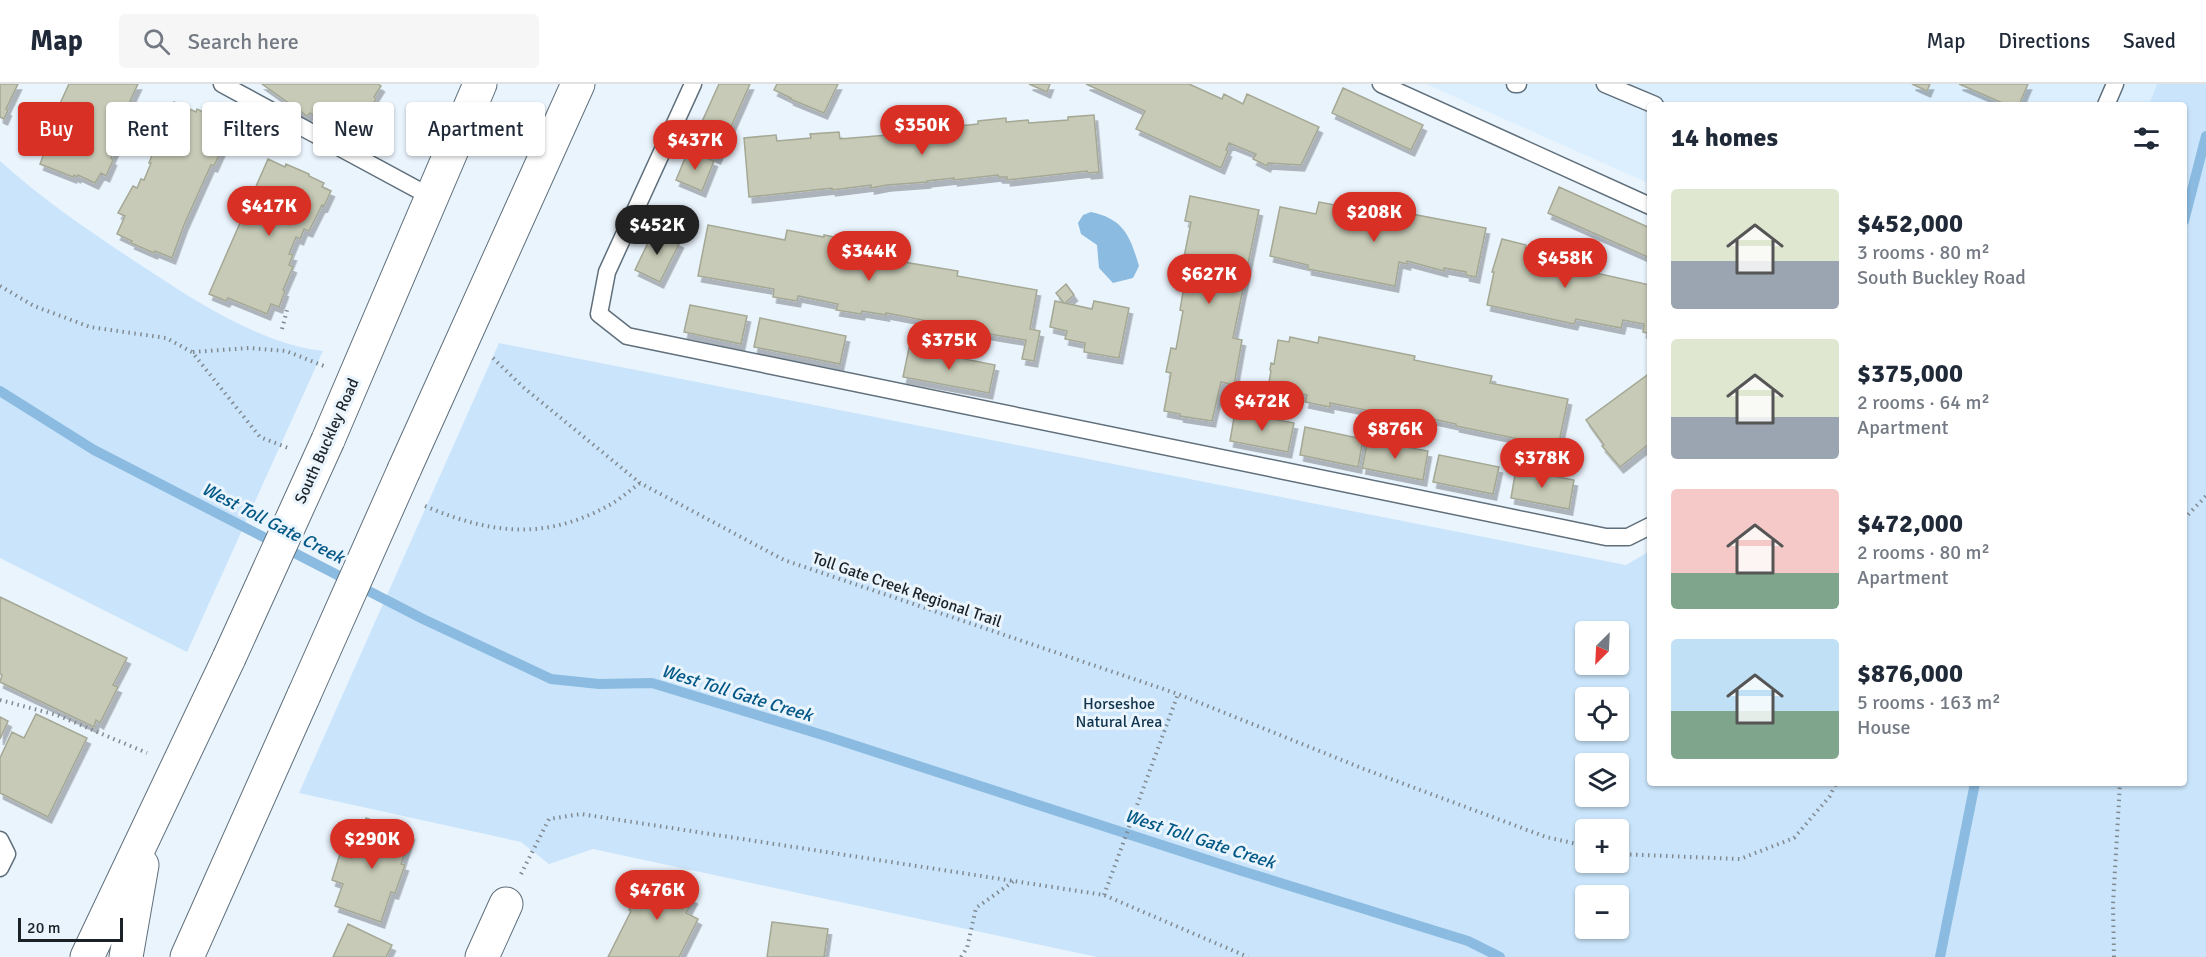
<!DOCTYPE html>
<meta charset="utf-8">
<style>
:root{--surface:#fff;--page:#f6f6f7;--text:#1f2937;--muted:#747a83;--line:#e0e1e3;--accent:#d93025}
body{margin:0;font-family:Signika,sans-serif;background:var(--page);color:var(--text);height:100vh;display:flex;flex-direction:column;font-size:22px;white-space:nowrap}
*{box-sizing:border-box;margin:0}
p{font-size:20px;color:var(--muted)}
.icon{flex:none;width:33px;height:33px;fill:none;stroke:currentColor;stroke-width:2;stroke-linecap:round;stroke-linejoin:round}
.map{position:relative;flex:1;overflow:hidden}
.drawer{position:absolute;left:1647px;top:18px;width:540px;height:684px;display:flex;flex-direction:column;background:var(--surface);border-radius:6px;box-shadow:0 2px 4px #0004}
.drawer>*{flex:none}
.top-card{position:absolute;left:18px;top:18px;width:570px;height:54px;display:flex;gap:12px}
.needle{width:39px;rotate:204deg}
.controls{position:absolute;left:1575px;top:537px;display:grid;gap:12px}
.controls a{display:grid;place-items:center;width:54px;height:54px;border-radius:6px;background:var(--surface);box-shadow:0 2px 4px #0004;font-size:30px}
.scale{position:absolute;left:18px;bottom:15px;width:105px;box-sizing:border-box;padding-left:6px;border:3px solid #1b2227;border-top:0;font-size:16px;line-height:21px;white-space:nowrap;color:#1b2227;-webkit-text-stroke:4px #eaf4fd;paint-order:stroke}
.price{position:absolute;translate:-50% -51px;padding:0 14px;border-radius:21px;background:var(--accent);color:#fff;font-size:20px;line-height:39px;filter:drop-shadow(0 2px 3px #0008)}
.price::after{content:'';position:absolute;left:50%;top:36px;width:18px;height:14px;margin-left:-9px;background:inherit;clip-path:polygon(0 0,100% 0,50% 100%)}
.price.current{background:#222;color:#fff}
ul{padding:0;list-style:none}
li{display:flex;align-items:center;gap:18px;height:150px;padding:0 24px}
li span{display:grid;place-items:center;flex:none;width:168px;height:120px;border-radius:6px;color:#555}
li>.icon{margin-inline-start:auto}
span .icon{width:72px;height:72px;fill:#fffc;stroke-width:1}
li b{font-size:26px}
h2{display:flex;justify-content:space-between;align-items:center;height:72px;padding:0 24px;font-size:26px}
.tag{padding:0 21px;border-radius:6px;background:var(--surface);box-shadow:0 2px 4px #0004;font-size:21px;line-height:54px}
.tag.current{background:var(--accent);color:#fff}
header{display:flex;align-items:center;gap:36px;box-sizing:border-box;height:84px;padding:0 30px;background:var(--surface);border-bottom:2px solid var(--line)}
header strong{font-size:28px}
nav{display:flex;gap:33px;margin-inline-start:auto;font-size:21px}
.search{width:420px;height:54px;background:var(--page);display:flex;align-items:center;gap:15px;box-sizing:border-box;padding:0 21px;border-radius:6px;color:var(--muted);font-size:22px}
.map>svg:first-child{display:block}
.built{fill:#dbefff}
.green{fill:#cae5fb;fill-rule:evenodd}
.water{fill:#8bbbe0}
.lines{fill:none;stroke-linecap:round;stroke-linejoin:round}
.stream{stroke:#8bbbe0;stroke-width:10}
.building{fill:#c6cab6;stroke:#a4a895;stroke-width:1.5;filter:url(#shadow)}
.service-casing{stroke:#5f6f7b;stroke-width:19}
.minor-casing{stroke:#5f6f7b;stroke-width:35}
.primary-casing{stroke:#5f6f7b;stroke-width:35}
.path{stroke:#818a91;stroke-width:4;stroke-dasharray:1.5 4.5;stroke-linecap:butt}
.service{stroke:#fff;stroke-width:16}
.minor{stroke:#fff;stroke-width:33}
.primary{stroke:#fff;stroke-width:33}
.primary-bridge-casing{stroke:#5f6f7b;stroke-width:35;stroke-linecap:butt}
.primary-bridge{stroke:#fff;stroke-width:33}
.labels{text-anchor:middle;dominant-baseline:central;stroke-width:6;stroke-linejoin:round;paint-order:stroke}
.street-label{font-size:16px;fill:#1b2227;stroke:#eaf4fd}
.park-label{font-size:16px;fill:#0f344e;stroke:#eaf4fd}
.water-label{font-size:18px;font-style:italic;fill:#035886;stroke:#eaf4fd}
</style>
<header>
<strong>Map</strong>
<div class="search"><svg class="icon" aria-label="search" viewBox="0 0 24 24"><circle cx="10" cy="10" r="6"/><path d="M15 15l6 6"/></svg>Search here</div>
<nav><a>Map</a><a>Directions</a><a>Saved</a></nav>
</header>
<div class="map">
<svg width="2206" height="873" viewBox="0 0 2206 873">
<defs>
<filter id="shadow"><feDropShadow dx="3.5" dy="6" stdDeviation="0" flood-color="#0004"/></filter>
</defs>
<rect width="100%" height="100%" fill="#eaf4fd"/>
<path class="built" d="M 1426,0 L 2157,0 L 2149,21 L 1650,21 L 1650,100 Z"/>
<path class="green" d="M 2157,0 L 2206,0 L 2206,873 L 1097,873 L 593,765 L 549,780 L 521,758 L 299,709 L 499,259 L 1626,481 L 1650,467 L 1650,699 L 2184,699 L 2184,21 L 2149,21 ZM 1586,548 L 1618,548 L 1618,580 L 1586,580 ZM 1586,614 L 1618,614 L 1618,646 L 1586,646 ZM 1586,680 L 1618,680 L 1618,712 L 1586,712 ZM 1586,746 L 1618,746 L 1618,778 L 1586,778 ZM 1586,812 L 1618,812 L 1618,844 L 1586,844 Z
M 0,77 C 42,115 89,147 136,178 C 191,214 257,259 323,267 L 187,568 L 0,474 Z"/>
<path class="water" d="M 1091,128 C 1124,135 1130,152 1139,182 L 1133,194 L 1113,199 L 1099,184 L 1097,161 L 1081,150 L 1078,139 L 1083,131 Z"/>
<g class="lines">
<path class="stream" d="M 2184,137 L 2206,52
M 0,307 L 94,366 L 423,535 L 551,595 L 599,600 L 652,599 L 826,652 L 1242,787 L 1468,857 L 1500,873
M 1940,873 L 1975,699"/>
</g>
<path class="building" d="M 0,0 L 18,0 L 6,25 L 8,26 L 4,35 L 0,33 Z
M 69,0 L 138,0 L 130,17 L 136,20 L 129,37 L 120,33 L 117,39 L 120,41 L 116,48 L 122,51 L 111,74 L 113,76 L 106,92 L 101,89 L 95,99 L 78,91 L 77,93 L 74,91 L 73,93 L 40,80 L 47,61 L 44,59 L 53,40 L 51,39 Z
M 262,0 L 378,0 L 381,2 L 374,13 L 376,15 L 370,25 L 366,23 L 358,36 L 354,33 L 344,47 L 331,39 L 329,42 L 310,29 L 307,32 Z
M 719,0 L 750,0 L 717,74 L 691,62 Z
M 777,0 L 838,0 L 824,29 L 790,15 L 791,14 L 774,6 Z
M 1029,0 L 1050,0 L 1047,8 Z
M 1086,0 L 1189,0 L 1222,15 L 1224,10 L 1243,20 L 1247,10 L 1319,43 L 1301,81 L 1268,79 L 1267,82 L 1253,75 L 1256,70 L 1229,59 L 1226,66 L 1228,67 L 1221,84 L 1136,45 L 1145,27 Z
M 1912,0 L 1930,0 L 1927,7 Z
M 1959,0 L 2028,0 L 2019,21 L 2007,21 Z
M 1343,4 L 1423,41 L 1411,66 L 1332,29 Z
M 174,18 L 196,28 L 197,25 L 229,41 L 225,49 L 227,50 L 225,58 L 214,82 L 211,81 L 184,141 L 172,174 L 155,167 L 154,169 L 131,159 L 132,157 L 117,150 L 125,132 L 118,129 L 133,102 L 137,104 L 141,95 L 144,96 L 151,79 L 149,79 L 153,69 L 148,67 L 158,43 L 156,42 L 163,27 L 168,29 Z
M 1094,31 L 1099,88 L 1088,89 L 1087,87 L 1007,96 L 1007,93 L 999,93 L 998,91 L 954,96 L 954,94 L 927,97 L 927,98 L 887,101 L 871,104 L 871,101 L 832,106 L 832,104 L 749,113 L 744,54 L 776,51 L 777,57 L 811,54 L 810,50 L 839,48 L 840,55 L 912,49 L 912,43 L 939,40 L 940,44 L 978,40 L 978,37 L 1006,34 L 1006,38 L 1028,36 L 1029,39 L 1068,36 L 1068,33 Z
M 688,67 L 714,77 L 702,107 L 676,96 Z
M 268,75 L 285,83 L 286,80 L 309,90 L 309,92 L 324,99 L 322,103 L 331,107 L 324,122 L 322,121 L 309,147 L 304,145 L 300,155 L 296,153 L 289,170 L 293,171 L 289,181 L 293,183 L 283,206 L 285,207 L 279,223 L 271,220 L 267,230 L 228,214 L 226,217 L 209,210 Z
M 1559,103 L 1650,144 L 1650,174 L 1548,129 Z
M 1190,112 L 1259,126 L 1233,254 L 1242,256 L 1234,301 L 1221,298 L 1212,337 L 1180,332 L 1180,330 L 1164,327 L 1171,289 L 1166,288 L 1171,264 L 1176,265 L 1183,227 L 1180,226 L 1184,202 L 1173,200 L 1177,176 L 1183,178 L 1191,138 L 1185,137 Z
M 1319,118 L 1345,123 L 1344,127 L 1383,135 L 1384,132 L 1405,136 L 1406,129 L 1486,144 L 1476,193 L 1466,191 L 1466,188 L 1444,184 L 1444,187 L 1407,177 L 1407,180 L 1399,178 L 1395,202 L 1308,185 L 1308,181 L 1270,172 L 1280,123 L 1316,130 Z
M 708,141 L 785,156 L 787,146 L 824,153 L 824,151 L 873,161 L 872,170 L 880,171 L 880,174 L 958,187 L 957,192 L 1037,206 L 1030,245 L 1040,247 L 1034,277 L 1022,275 L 1026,256 L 923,239 L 923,236 L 886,229 L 886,231 L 862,227 L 861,230 L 836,226 L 838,220 L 798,212 L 797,217 L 773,213 L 774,205 L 698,192 Z
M 654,146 L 680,158 L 660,198 L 635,186 Z
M 1502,155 L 1526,161 L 1525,164 L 1565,173 L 1566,169 L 1590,174 L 1587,187 L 1650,201 L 1650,250 L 1643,248 L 1644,240 L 1623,236 L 1621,244 L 1576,235 L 1574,240 L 1487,221 L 1494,188 L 1492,188 Z
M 1066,200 L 1074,211 L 1065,219 L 1092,225 L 1094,217 L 1129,224 L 1119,274 L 1084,268 L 1085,259 L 1065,255 L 1067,247 L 1050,243 L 1055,217 L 1064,219 L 1056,209 Z
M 690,221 L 747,232 L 741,260 L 684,248 Z
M 760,234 L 846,252 L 840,280 L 754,263 Z
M 1290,253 L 1318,259 L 1319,253 L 1415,272 L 1414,276 L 1492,292 L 1490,299 L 1568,315 L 1558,363 L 1456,342 L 1456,340 L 1419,332 L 1419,335 L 1394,330 L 1393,337 L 1370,332 L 1371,327 L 1330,319 L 1330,323 L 1305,318 L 1307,311 L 1268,304 L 1271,287 L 1270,286 L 1271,279 L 1274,280 L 1278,256 L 1289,258 Z
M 909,264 L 995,281 L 989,309 L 903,293 Z
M 1650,289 L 1650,359 L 1620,383 L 1602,362 L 1604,361 L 1586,336 Z
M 1235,328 L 1294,339 L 1288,368 L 1230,357 Z
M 1305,343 L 1363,355 L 1358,383 L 1300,371 Z
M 1368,356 L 1428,367 L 1423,396 L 1362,384 Z
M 1439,371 L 1499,383 L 1493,410 L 1433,398 Z
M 1516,385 L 1574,396 L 1569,425 L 1511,414 Z
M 0,513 L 127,574 L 113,601 L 118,603 L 100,639 L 96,636 L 94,643 L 0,598 L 2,591 L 0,590 Z
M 36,630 L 87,654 L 48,733 L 0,709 L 0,674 L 12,648 L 24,654 Z
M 0,633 L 8,637 L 0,655 Z
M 366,734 L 411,750 L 401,780 L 405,781 L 395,809 L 391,808 L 381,838 L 335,822 L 343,800 L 332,796 L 340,770 L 352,774 L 358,757 L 353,756 L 356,748 L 361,749 Z
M 673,789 L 685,796 L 679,807 L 694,814 L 686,829 L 698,835 L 679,873 L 608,873 L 631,827 L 629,826 L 647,790 L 667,800 Z
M 772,838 L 828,845 L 824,873 L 767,873 Z
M 348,840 L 392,861 L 386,873 L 333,873 Z"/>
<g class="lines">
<defs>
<path id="service" d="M 222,0 L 433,114
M 693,0 L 607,188 L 599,230 L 627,252 L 1606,453 L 1628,453 L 1650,442
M 1381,0 L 1650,122
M 1515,0 L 1518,0
M 1605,0 L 1655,21
M 2106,21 L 2115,0
M 0,756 L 7,770 L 0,784"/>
<path id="minor" d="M 482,873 L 506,820"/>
<path id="primary" d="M 328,356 L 480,0
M 404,386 L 578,0
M 87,873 L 229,574
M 126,873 L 142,781
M 187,873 L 304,611"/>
</defs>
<use href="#service" class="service-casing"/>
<use href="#minor" class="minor-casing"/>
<use href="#primary" class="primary-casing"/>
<path class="path" d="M 0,202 L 34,222 L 90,243 L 166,254 L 192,268 L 260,353 L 288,364
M 282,245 L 287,226
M 193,268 L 249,264 L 286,267 L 324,282
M 493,274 L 523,303 L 640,399 L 784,476 L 1178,610 L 1364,685 L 1546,753 L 1586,762
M 425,422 C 488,449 542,457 606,423 C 618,417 629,407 640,399
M 2184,435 L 2206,412
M 0,616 L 57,631 L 147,669
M 1618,770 L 1740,775 L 1794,754 L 1830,712 L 1836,699
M 521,790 L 549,735 L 581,730 L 1104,811 L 1248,873
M 1104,811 L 1178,610
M 961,873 L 967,864 L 976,824 L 1014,797
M 2114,873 L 2113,820 L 2120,699"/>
<use href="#service" class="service"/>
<use href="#minor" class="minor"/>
<use href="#primary" class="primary"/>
<defs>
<path id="primary-bridge" d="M 229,574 L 328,356
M 304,611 L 404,386"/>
</defs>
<use href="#primary-bridge" class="primary-bridge-casing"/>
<use href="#primary-bridge" class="primary-bridge"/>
</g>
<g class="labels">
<g class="street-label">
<text transform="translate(327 357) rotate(-66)">South Buckley Road</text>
<text transform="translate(907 506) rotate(19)">Toll Gate Creek Regional Trail</text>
</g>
<g class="park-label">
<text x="1119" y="620">Horseshoe<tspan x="1119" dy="18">Natural Area</tspan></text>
</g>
<g class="water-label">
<text transform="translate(273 439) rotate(27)">West Toll Gate Creek</text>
<text transform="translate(737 609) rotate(17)">West Toll Gate Creek</text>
<text transform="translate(1200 755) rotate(18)">West Toll Gate Creek</text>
</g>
</g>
</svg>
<div class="controls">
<a><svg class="needle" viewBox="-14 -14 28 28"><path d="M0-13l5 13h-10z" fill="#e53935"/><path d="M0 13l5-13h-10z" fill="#747a83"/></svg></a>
<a><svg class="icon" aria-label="locate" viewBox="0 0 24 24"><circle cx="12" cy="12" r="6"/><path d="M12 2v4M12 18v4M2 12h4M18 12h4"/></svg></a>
<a><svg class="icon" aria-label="layers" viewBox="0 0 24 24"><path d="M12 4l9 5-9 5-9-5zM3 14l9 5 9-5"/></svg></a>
<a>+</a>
<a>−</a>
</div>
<div class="scale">20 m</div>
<b class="price" style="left:922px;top:72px">$350K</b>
<b class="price" style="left:695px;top:87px">$437K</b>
<b class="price" style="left:269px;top:153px">$417K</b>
<b class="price" style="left:1374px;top:159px">$208K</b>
<b class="price current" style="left:657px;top:172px">$452K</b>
<b class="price" style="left:869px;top:198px">$344K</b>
<b class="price" style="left:1565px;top:205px">$458K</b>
<b class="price" style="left:1209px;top:221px">$627K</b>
<b class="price" style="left:949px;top:287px">$375K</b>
<b class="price" style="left:1262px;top:348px">$472K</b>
<b class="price" style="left:1395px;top:376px">$876K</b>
<b class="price" style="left:1542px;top:405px">$378K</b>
<b class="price" style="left:372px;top:786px">$290K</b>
<b class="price" style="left:657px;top:837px">$476K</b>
<div class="top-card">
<a class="tag current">Buy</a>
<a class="tag">Rent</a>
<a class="tag">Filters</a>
<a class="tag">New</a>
<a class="tag">Apartment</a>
</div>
<section class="drawer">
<h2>14 homes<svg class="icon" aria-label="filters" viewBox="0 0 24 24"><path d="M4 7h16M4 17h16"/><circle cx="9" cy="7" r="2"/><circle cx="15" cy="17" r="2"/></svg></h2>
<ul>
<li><span style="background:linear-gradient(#dfe7d0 60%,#9aa5b1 0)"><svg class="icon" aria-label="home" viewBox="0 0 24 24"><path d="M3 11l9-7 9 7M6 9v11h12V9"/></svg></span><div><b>$452,000</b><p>3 rooms · 80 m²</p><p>South Buckley Road</p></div></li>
<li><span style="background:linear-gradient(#dfe7d0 65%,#9aa5b1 0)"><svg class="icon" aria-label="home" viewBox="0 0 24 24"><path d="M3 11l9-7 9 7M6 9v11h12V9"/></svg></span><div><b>$375,000</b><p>2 rooms · 64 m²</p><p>Apartment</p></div></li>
<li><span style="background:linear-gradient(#f6c9c9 70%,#7fa58c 0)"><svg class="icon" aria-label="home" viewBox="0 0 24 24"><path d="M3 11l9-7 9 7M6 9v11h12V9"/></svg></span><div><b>$472,000</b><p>2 rooms · 80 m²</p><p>Apartment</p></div></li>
<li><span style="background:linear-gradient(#bfe0f5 60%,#7fa58c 0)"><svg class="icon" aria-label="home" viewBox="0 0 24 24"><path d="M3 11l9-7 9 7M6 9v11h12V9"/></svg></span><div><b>$876,000</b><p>5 rooms · 163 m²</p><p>House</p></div></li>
</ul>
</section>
</div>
